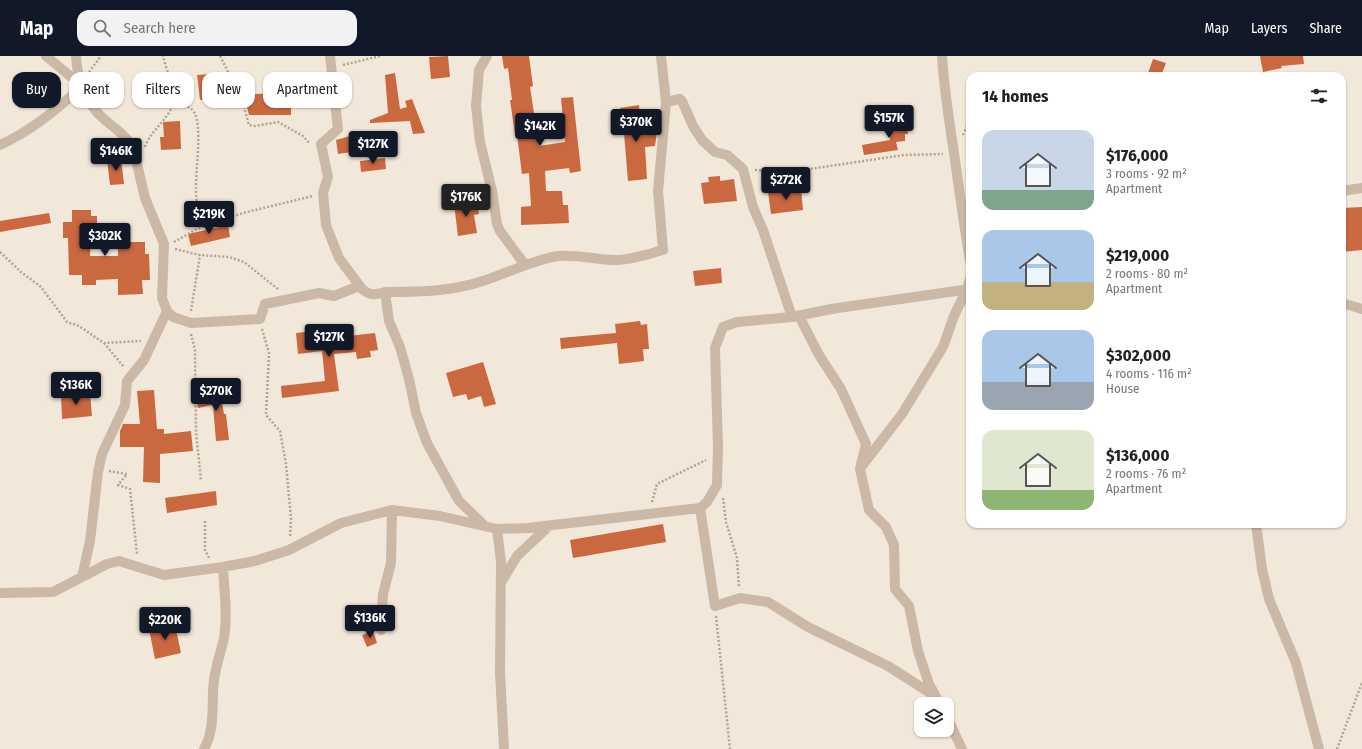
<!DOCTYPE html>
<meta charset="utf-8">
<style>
:root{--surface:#fff;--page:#f2f2f2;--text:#222;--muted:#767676;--accent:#111827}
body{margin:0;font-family:"Fira Sans Condensed",sans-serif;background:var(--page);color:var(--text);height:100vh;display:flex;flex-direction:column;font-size:15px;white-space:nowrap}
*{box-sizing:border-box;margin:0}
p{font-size:13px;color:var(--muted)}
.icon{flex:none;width:22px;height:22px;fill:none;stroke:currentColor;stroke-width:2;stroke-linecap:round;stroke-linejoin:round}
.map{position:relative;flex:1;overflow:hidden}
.panel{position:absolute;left:966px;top:16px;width:380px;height:456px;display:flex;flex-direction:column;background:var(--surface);border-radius:12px;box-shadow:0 1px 3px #0004}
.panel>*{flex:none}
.guide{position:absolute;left:12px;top:16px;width:380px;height:36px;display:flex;gap:8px}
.fabs{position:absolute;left:914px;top:641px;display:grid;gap:8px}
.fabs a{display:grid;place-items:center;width:40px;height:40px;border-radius:8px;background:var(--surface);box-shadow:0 1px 3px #0004;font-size:20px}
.price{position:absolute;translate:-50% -34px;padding:0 9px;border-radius:4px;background:var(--accent);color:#fff;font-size:13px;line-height:26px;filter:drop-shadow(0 1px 2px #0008)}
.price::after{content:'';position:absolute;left:50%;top:24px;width:12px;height:9px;margin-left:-6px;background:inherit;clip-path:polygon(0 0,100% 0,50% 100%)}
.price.active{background:#222;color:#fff}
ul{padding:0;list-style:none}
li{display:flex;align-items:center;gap:12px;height:100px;padding:0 16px}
li span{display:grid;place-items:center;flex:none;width:112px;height:80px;border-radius:12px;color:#555}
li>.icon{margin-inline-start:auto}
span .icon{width:48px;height:48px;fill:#fffc;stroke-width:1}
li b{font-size:17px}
h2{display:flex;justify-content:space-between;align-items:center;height:48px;padding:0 16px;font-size:17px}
.chip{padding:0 14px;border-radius:12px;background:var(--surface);box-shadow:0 1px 3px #0004;font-size:14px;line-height:36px}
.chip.active{background:var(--accent);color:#fff}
header{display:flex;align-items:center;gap:24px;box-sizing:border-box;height:56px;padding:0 20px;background:var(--accent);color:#fff}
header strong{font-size:19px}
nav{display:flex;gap:22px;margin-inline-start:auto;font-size:14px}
.search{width:280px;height:36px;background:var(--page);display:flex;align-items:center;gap:10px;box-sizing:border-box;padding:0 14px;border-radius:12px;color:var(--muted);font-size:15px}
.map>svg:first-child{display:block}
.building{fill:#ca6840}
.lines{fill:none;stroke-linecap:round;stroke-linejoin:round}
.path{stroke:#b7a28f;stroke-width:2.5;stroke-dasharray:2 2;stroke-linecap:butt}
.minor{stroke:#cbb8a5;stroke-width:10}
</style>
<header>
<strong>Map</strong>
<div class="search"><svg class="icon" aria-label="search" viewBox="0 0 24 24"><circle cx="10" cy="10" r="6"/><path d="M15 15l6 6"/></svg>Search here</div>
<nav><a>Map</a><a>Layers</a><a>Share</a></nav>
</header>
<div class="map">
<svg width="1362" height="693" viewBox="0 0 1362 693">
<rect width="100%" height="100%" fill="#f2e8da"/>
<path class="building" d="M 448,0 L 450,21 L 431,23 L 429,1 Z
M 502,0 L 529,0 L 533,30 L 530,31 L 539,90 L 565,86 L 561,42 L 573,41 L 581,115 L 570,117 L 569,112 L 545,115 L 546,135 L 562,135 L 563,149 L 568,149 L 569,167 L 521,169 L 521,151 L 531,150 L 529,117 L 522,118 L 517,79 L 515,79 L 510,44 L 512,44 L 508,12 L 504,13 Z
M 1260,0 L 1303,0 L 1304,8 L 1281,10 L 1282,12 L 1263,16 Z
M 1153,3 L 1166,7 L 1161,20 L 1147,20 Z
M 395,17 L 400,53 L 407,51 L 405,45 L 412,43 L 425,77 L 413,78 L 410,65 L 370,67 L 370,64 L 388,57 L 385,19 Z
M 210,18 L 212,42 L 200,44 L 197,19 Z
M 291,37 L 291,59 L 249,59 L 244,40 L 255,38 Z
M 639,49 L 642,75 L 657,76 L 655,90 L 645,91 L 647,123 L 628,125 L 624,77 L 623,77 L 620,52 Z
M 907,64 L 908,78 L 905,78 L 905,85 L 896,86 L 898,94 L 864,99 L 862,89 L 890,84 L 889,65 Z
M 180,65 L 181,93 L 161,94 L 160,81 L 164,81 L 163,66 Z
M 350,80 L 352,96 L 338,98 L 336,84 Z
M 121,102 L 124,128 L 110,129 L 107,103 Z
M 385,102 L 386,113 L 361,116 L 360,105 Z
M 720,120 L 720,125 L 734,123 L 737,145 L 704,148 L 701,127 L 709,126 L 708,121 Z
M 801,132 L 803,154 L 771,158 L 768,136 Z
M 473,145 L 477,146 L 479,158 L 474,159 L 477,177 L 458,180 L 454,148 Z
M 1362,151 L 1362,194 L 1342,196 L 1342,152 Z
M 72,154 L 91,154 L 91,160 L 97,160 L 97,173 L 91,173 L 90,200 L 118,200 L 118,186 L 145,186 L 145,198 L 149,198 L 150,224 L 142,224 L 143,238 L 118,239 L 118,223 L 96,224 L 96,229 L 82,229 L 82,219 L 69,219 L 68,182 L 63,182 L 63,166 L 72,166 Z
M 49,157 L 51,167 L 0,176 L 0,165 Z
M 228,169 L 230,181 L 191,190 L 188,178 Z
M 721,212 L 722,227 L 695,230 L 693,215 Z
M 640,265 L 641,269 L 647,268 L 649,293 L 643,293 L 644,305 L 619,308 L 617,287 L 561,293 L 560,282 L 616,277 L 615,268 Z
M 330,273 L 331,282 L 375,277 L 378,294 L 370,295 L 371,301 L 357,303 L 356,296 L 334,298 L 339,335 L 282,342 L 281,330 L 325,325 L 322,295 L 298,298 L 296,277 Z
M 483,306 L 496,348 L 484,351 L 481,340 L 468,344 L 466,338 L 453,341 L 446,317 Z
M 219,329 L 224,358 L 226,358 L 229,384 L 216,385 L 213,349 L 198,352 L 196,341 L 212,338 L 211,330 Z
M 154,334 L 157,373 L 164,373 L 164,378 L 191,375 L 193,395 L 160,398 L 160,427 L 143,426 L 144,391 L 120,391 L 120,375 L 123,368 L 140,368 L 137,335 Z
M 90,337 L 92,360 L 62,363 L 61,339 Z
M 216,435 L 217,449 L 167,457 L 165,442 Z
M 663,468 L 666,486 L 573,502 L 570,484 Z
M 175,568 L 181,597 L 155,603 L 149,573 Z
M 373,575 L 377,587 L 367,591 L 362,579 Z"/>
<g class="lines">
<path class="path" d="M 220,0 L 242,43 L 249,69 L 255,70 L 278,66 L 303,80 L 310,88
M 343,9 L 380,0
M 89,16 L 101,0
M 172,47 C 180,49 190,49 194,56 C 203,70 195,116 196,135 C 196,147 199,159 203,171
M 963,79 L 967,70 L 970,70
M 145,91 C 150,77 160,70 168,58 C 180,42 167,17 163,0
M 755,114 L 789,116 L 904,99 L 943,98
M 174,186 L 197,173 L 243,157 L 313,140
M 175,193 L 200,199 L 229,201 L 244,206 L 279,234
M 0,196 L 21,216 L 41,231 L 67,266 L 79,270 L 104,287 L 141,285
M 191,255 L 200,199
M 262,273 L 269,297 L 266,359 L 280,375 L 286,408 L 291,463 L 290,481
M 191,278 L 195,294 L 196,376 L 201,424
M 104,287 L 124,311
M 109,415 L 127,418 L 118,429 L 130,433 L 137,498
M 723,442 L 726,466 L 737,502 L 739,531
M 652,446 L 657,428 L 706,404
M 205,465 L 205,494 L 209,502
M 716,560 L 730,693
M 1337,693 L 1362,627"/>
<path class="minor" d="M 76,0 C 77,23 86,48 104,63 C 114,72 126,79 133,91 L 145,142 L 164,188 L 162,242 L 167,255 L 173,261 L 191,267 L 260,263 L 265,248 L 319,237 L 334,240 L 359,230
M 330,0 L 338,73 L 321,88 L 328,121 L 323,137 L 326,169 L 339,202 L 362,233 C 374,243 377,236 390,236 C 422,236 452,235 483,225 C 508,217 532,204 558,200 C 578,198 596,204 616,204 C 631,204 648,198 663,194 L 658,135 L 666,46 L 661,0
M 487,0 L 479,14 L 476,50 L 480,86 L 492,135 L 497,168 L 500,175 L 525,209
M 942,0 C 944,33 949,64 954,97 C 959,133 964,169 970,205
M 666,46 L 680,43 L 682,45 L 693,70 L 702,84 L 715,96 L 727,99 L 743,113 L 753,151 L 763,174 L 792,261
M 0,89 C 31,75 57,54 82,30 L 46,0
M 1342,135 L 1362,132
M 385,236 L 389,265 L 400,291 L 409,323 L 416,357 L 427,387 L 459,445 L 483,468
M 1342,247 L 1362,253
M 799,260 L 819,299 L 841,333 L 866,388 L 860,413 L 869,454 L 886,471 L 894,489 L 895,533 L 909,550 L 918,595 L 929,628 L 940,648
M 862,410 L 902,358 L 943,291 L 954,260 L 967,233 L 970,223
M 700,452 L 715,550 L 740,542 L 768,546 L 808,571 L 888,610 L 935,640
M 1256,468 L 1262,513 L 1269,543 L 1296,607 L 1319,693
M 497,473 L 501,506 L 500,616 L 504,693
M 82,521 L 90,485 L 98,416 L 102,398 L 125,349 L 127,325 L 144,304 L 167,255
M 502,525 L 517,500 L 549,470
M 0,537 L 53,536 L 107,508 L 119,505 L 164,519 L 223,511 L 255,505 L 289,494 L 341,467 L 392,454 L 440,460 L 497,473 L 527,472 L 700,452 L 707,446 L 717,429 L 718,390 L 715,292 L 723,271 L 737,266 L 792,261 L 831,253 L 970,233
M 381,574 L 383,538 L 391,507 L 392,454
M 947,661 L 962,693
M 204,693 C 216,672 211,647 214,624 C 216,609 221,596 224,582 C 228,559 224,534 223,511"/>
</g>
</svg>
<div class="fabs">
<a><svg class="icon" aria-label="layers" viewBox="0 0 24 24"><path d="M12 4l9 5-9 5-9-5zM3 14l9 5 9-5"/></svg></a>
</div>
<b class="price" style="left:889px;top:83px">$157K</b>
<b class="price" style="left:636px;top:87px">$370K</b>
<b class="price" style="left:540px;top:91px">$142K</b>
<b class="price" style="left:373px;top:109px">$127K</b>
<b class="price" style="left:116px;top:116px">$146K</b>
<b class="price" style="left:786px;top:145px">$272K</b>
<b class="price active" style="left:466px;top:162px">$176K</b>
<b class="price" style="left:209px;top:179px">$219K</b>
<b class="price" style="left:105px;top:201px">$302K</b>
<b class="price" style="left:329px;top:302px">$127K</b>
<b class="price" style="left:76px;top:350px">$136K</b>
<b class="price" style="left:216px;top:356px">$270K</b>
<b class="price" style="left:370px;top:583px">$136K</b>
<b class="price" style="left:165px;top:585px">$220K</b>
<div class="guide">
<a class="chip active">Buy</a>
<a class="chip">Rent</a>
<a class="chip">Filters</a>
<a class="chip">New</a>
<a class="chip">Apartment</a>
</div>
<section class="panel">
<h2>14 homes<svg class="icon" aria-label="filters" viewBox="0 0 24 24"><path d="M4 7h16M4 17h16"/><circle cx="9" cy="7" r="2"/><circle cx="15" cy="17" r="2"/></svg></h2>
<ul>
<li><span style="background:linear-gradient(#c9d6e8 75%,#7fa58c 0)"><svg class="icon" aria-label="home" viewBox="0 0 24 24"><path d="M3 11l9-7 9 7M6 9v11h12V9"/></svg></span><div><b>$176,000</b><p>3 rooms · 92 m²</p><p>Apartment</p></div></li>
<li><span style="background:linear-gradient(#a9c7e8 65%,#c2b280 0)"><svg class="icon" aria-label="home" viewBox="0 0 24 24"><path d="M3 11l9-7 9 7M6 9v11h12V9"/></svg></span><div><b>$219,000</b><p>2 rooms · 80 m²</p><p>Apartment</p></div></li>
<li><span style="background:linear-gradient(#a9c7e8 65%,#9aa5b1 0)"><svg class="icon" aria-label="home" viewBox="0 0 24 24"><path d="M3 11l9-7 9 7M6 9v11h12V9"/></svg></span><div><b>$302,000</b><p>4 rooms · 116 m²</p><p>House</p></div></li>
<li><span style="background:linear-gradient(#dfe7d0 75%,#8fb573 0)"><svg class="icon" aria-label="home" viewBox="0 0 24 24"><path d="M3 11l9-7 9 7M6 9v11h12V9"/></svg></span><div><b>$136,000</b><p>2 rooms · 76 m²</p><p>Apartment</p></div></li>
</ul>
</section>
</div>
